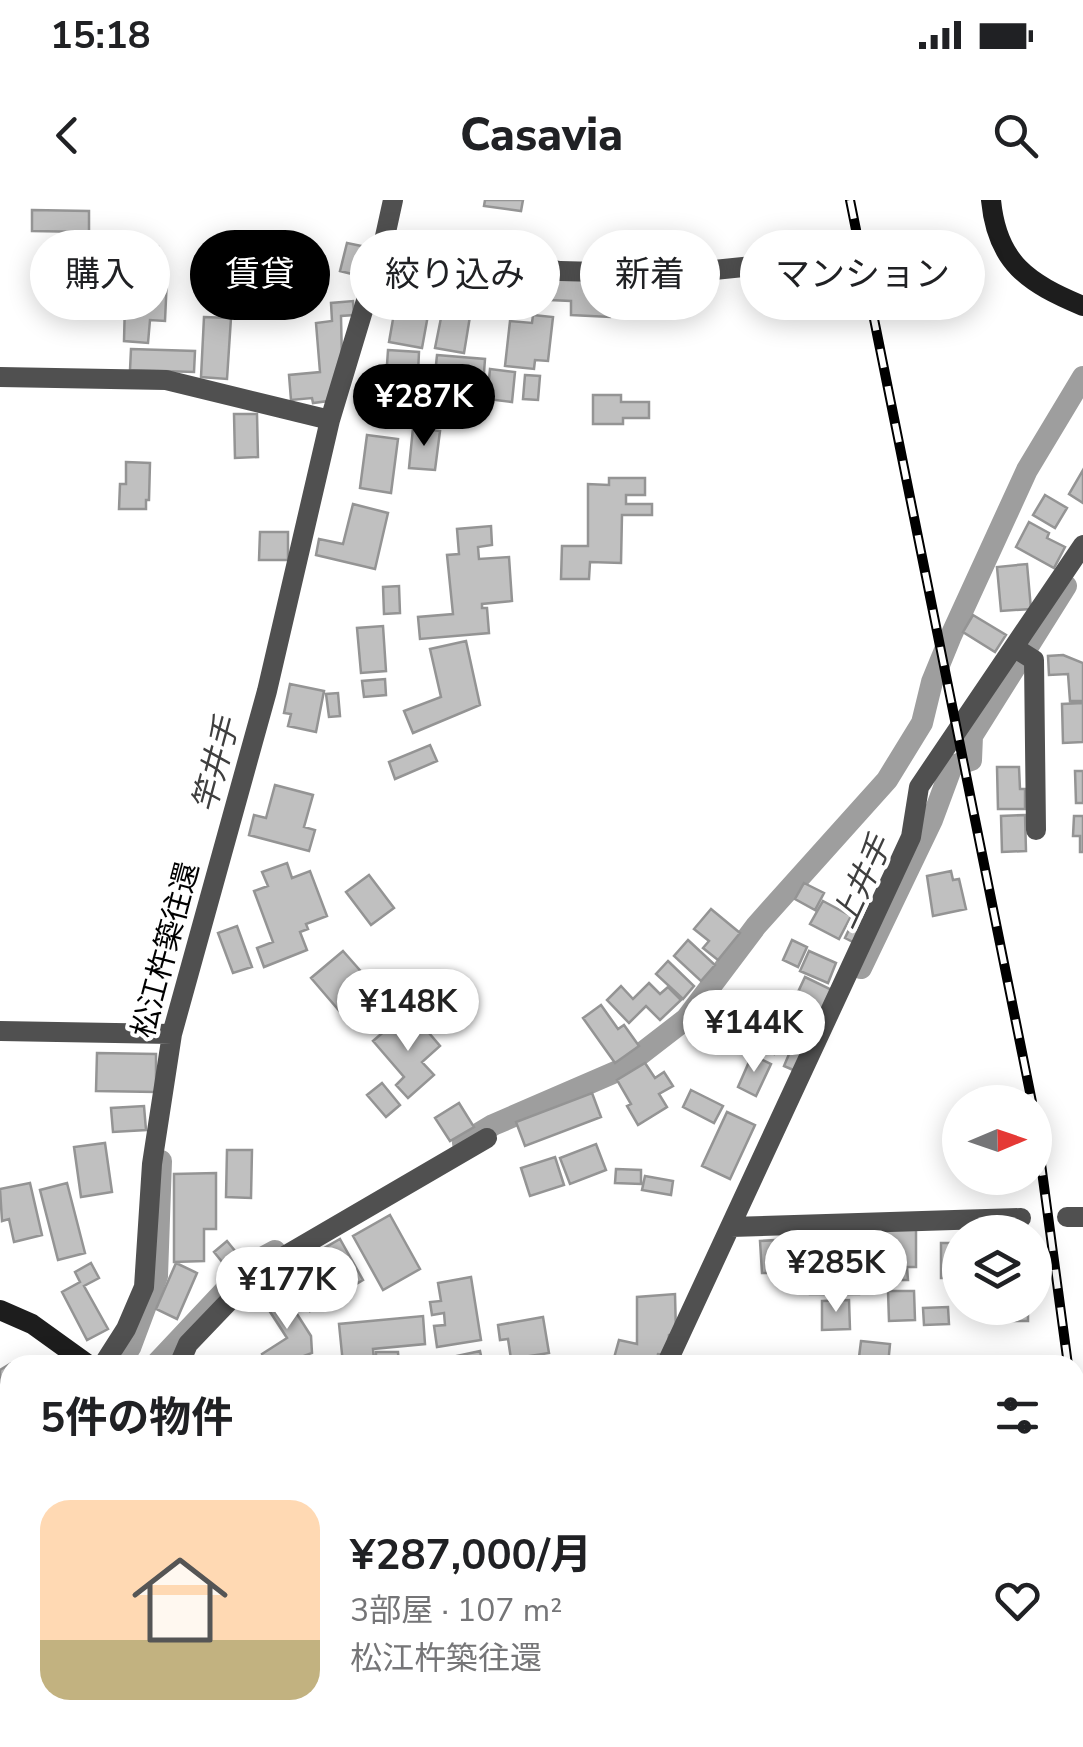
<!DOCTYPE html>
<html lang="ja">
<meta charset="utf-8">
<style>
:root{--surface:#fff;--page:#f2f2f2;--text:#202124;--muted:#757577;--accent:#000}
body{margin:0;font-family:"Nunito Sans","Noto Sans JP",sans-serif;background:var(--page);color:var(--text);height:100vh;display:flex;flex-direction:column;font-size:38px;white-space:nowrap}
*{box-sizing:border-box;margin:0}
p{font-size:32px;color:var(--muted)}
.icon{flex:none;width:55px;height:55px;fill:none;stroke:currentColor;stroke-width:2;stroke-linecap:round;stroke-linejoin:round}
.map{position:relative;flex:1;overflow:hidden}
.drawer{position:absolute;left:0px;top:1155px;width:1085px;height:392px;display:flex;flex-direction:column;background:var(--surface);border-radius:30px 30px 0 0;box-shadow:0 5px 25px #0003}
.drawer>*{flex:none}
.hud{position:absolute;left:30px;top:30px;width:1025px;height:90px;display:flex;gap:20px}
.needle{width:65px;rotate:88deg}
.tools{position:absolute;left:942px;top:885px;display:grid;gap:20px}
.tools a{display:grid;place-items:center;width:110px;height:110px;border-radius:50%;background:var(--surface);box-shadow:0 5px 25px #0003;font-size:50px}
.price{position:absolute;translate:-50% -85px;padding:0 22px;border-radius:35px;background:#fff;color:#222;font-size:32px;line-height:65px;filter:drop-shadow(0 2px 5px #0008)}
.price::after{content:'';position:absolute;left:50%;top:60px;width:30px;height:22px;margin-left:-15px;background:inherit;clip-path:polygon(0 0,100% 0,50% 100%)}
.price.current{background:var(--accent);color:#fff}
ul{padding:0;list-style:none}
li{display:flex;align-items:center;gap:30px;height:250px;padding:0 40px}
li span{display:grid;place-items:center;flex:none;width:280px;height:200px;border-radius:30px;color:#555}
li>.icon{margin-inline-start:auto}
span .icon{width:120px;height:120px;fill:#fffc;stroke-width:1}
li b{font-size:42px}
h2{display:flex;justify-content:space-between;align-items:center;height:120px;padding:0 40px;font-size:42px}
.pill{padding:0 35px;border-radius:45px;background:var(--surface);box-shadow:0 5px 25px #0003;font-size:35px;line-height:90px}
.pill.current{background:var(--accent);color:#fff}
.status{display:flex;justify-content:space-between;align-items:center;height:70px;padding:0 50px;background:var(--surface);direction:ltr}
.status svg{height:28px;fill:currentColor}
header{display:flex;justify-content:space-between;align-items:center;height:130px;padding:0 40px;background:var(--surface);font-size:45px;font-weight:800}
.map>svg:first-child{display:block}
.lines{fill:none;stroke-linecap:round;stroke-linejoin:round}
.canal{stroke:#9e9e9e;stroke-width:22}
.building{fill:#c0c0c0;stroke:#949494;stroke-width:2.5}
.street{stroke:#505050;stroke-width:20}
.secondary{stroke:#1d1d1d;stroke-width:20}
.rail-casing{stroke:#000;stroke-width:10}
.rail{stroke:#fff;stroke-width:6;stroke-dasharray:19;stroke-linecap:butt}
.labels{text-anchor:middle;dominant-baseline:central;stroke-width:8;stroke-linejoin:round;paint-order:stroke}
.street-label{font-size:30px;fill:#000;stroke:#fff}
.water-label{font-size:32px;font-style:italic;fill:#3f3f3f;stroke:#fff}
</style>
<div class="status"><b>15:18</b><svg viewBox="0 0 49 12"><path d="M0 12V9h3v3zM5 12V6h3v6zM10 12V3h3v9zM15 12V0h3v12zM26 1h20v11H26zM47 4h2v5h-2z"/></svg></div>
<header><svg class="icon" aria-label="back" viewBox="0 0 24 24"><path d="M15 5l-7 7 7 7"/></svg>Casavia<svg class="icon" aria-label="search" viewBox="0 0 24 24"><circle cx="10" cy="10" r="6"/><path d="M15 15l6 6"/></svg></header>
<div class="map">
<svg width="1083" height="1547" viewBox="0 0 1083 1547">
<rect width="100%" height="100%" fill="#fff"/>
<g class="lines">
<path class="canal" d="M 861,768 L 932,620 L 952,566 L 971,560 L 972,536 L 1066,386
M 463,943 L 493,925 L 620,870 L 686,819 L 756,726 L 887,580 L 922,523 L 932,482 L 950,438 L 1027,270 L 1083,177
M 130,1148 L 157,1076 L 161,961
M 155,1165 L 249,1065 L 275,1051"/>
</g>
<path class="building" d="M 485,0 L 523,0 L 521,11 L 484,6 Z
M 32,10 L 89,11 L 89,32 L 32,31 Z
M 347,43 L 371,48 L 364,77 L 340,71 Z
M 130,45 L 158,47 L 157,77 L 167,77 L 165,121 L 150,120 L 148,143 L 124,141 L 125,101 L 110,100 L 111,78 L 128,79 Z
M 389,49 L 419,55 L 415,79 L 385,74 Z
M 551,77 L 611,80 L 610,117 L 571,115 L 571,101 L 550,100 Z
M 625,80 L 660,80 L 661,115 L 625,115 Z
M 399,85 L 473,98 L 464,153 L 435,148 L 441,118 L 428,115 L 422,148 L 389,142 Z
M 353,101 L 354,115 L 341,116 L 342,162 L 328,201 L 313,203 L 312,198 L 291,200 L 289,175 L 320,172 L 316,123 L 332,121 L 331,103 Z
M 533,115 L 553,117 L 548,161 L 535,160 L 534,169 L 505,166 L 510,121 L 532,123 Z
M 204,117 L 231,118 L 227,179 L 201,177 Z
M 131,149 L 195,151 L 194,172 L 130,170 Z
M 388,150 L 419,152 L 417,195 L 385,194 Z
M 437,155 L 485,159 L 482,200 L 453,198 L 454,185 L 434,184 Z
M 490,169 L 515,172 L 512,202 L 487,199 Z
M 525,175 L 540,176 L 538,200 L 523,199 Z
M 593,195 L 621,195 L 621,202 L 649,202 L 649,218 L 623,218 L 623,224 L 593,224 Z
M 234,214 L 257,214 L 258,257 L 235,258 Z
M 413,228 L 440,231 L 435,270 L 409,268 Z
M 367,235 L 398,239 L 391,293 L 360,288 Z
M 126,262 L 150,263 L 149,300 L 146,300 L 146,309 L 119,309 L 120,284 L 126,284 Z
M 1083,270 L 1083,303 L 1069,294 Z
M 609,278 L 645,278 L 645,295 L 626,295 L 626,304 L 652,304 L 652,315 L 622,315 L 621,363 L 590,362 L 589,379 L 561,379 L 562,346 L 588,346 L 588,284 L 609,285 Z
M 1045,295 L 1067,308 L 1055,328 L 1033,315 Z
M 353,304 L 388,313 L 375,369 L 316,355 L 319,339 L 343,344 Z
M 1029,322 L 1049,333 L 1047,338 L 1065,347 L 1054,368 L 1016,347 Z
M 491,326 L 492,345 L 478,347 L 479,359 L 509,357 L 512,401 L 482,404 L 482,408 L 487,408 L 489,433 L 420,439 L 418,417 L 453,414 L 447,355 L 459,354 L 457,329 Z
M 260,332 L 288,332 L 288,360 L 259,360 Z
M 1027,364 L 1031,409 L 1001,411 L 997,367 Z
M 399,386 L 400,413 L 384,414 L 383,387 Z
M 973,415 L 1006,435 L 995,452 L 963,432 Z
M 383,426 L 386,471 L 361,473 L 357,428 Z
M 466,441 L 480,505 L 413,533 L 404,511 L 441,497 L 430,449 Z
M 1063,455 L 1083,463 L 1083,501 L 1070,501 L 1068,474 L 1049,475 L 1048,456 Z
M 385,479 L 386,495 L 364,497 L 362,481 Z
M 290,484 L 324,491 L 316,532 L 288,526 L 291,514 L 284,513 Z
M 338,493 L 340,516 L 329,517 L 326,494 Z
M 1083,503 L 1083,542 L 1063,543 L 1062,504 Z
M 430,545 L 437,561 L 395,579 L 389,562 Z
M 997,567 L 1019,567 L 1020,589 L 1025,589 L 1025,609 L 998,609 Z
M 1075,571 L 1083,571 L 1083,603 L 1076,603 Z
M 275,585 L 313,595 L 304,627 L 315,630 L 309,651 L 249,635 L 254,615 L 266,618 Z
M 1025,615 L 1026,651 L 1002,652 L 1001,616 Z
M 1074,616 L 1083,616 L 1083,652 L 1080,652 L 1080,636 L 1073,636 Z
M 287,663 L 292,678 L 310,671 L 327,716 L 306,724 L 308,729 L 300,732 L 307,750 L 264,767 L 257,748 L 273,742 L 254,691 L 268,686 L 262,672 Z
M 951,671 L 953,680 L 959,679 L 966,709 L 933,716 L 927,676 Z
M 369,675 L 394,708 L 371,725 L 346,692 Z
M 804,683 L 824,693 L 815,710 L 795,699 Z
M 823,701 L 851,716 L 839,739 L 810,724 Z
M 711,709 L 740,733 L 718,760 L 703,748 L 709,741 L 694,729 Z
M 855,717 L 867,723 L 857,744 L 845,738 Z
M 237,726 L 252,767 L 233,773 L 218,733 Z
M 688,740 L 715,765 L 701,781 L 674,756 Z
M 792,740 L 807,747 L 798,767 L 783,760 Z
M 343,751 L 386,800 L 354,828 L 311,778 Z
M 809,751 L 836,763 L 828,783 L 800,771 Z
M 668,761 L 694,786 L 683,799 L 656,774 Z
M 805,777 L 832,790 L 819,818 L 792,805 Z
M 649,783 L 660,794 L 668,787 L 681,800 L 660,820 L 646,806 L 629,823 L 607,800 L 621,786 L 633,799 Z
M 601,805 L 618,829 L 624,825 L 639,846 L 615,863 L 583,818 Z
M 762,810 L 787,819 L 774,854 L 749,845 Z
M 401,817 L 415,833 L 423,826 L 440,846 L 422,862 L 434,875 L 408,898 L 396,885 L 404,877 L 373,841 Z
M 732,822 L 749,829 L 744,844 L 726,837 Z
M 792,847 L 806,853 L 798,872 L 784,866 Z
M 97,853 L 156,854 L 156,892 L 96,891 Z
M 752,855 L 771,864 L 756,896 L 738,887 Z
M 645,863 L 655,878 L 664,872 L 673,886 L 659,894 L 667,907 L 638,925 L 627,906 L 631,904 L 617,880 Z
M 382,883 L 400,905 L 386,917 L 367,895 Z
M 691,890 L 723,906 L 714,923 L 683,907 Z
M 592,893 L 601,917 L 525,946 L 516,922 Z
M 459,903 L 474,927 L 450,941 L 435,918 Z
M 144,906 L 146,930 L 113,932 L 111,908 Z
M 727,912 L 755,925 L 730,979 L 702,966 Z
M 105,943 L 112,992 L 81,997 L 74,947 Z
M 596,944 L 606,970 L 570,984 L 560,958 Z
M 227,950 L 252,950 L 251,998 L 226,997 Z
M 555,957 L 564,985 L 530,996 L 521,968 Z
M 616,969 L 641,970 L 641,984 L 615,983 Z
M 216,973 L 216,1029 L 204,1029 L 204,1061 L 174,1062 L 174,974 Z
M 645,976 L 673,981 L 671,995 L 642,990 Z
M 30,983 L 42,1035 L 14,1042 L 9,1019 L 2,1021 L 0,989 Z
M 67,983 L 85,1053 L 58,1060 L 40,990 Z
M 390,1015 L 420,1069 L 383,1090 L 353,1036 Z
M 916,1029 L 916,1067 L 907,1067 L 908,1080 L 887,1080 L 886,1030 Z
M 861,1035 L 862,1052 L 836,1053 L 835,1037 Z
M 340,1039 L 363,1080 L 310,1111 L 300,1094 L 291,1100 L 277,1075 Z
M 792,1039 L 794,1073 L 762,1073 L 760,1041 Z
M 227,1041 L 244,1062 L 231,1073 L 214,1052 Z
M 941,1043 L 960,1043 L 960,1078 L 941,1078 Z
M 91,1063 L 99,1078 L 84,1086 L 108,1129 L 87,1140 L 62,1092 L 80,1082 L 75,1072 Z
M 176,1063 L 197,1073 L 177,1119 L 156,1109 Z
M 829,1066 L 859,1066 L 859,1094 L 810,1094 L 810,1084 L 829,1084 Z
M 471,1077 L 481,1140 L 437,1147 L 434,1126 L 445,1125 L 444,1113 L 432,1115 L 430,1102 L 441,1101 L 438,1083 Z
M 281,1089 L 311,1136 L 312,1153 L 280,1165 L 266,1165 L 262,1154 L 287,1138 L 263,1101 Z
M 888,1091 L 914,1091 L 915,1120 L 889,1121 Z
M 675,1094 L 676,1134 L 669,1135 L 667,1155 L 658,1154 L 656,1164 L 614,1158 L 619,1140 L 637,1144 L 637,1097 Z
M 849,1100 L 850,1129 L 822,1130 L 822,1101 Z
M 948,1107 L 949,1124 L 924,1125 L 923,1108 Z
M 997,1108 L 1028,1108 L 1028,1121 L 997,1121 Z
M 423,1116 L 425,1144 L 373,1149 L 374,1161 L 343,1164 L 339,1124 Z
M 543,1117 L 549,1153 L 511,1159 L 508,1139 L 500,1140 L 498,1125 Z
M 861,1141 L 890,1144 L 888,1165 L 858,1165 Z
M 480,1151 L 483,1165 L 430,1165 L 429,1162 Z
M 376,1152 L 398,1152 L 399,1165 L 376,1165 Z
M 10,1164 L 10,1188 L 5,1191 L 10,1199 L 10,1253 L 0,1259 L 0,1170 Z
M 143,1538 L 169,1538 L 175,1543 L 171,1547 L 159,1544 L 154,1547 Z
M 373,1538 L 397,1538 L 397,1547 L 373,1547 Z
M 671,1538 L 672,1547 L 648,1547 L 647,1539 Z
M 771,1538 L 798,1538 L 799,1547 L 772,1547 Z
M 829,1538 L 852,1538 L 852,1547 L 829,1547 Z
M 922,1538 L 948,1538 L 948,1547 L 922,1547 Z"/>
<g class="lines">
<path class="street" d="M 384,41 L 560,71 L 675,74 L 840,57
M 0,177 L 166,180 L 330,220
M 1015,448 L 1034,460 L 1036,630
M 0,831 L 172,834
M 1067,1017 L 1083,1017
M 731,1027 L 1021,1018
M 103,1165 L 126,1129 L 144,1087 L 152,964 L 172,834 L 267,491 L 330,220 L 384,41 L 393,0
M 179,1165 L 188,1144 L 257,1072 L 487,938
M 666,1165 L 911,637 L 919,587 L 1083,345
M 1075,1270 L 1083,1271
M 0,1295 L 10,1308
M 307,1538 L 310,1547
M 881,1538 L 881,1547
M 115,1547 L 124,1538
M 521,1547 L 523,1538
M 624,1547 L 624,1538"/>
<path class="secondary" d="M 991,0 C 997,63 1028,83 1083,106
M 0,1110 L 32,1124 L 89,1165"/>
<defs>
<path id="rail" d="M 850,0 L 1032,902
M 1035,919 L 1068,1165
M 1075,1219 L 1083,1290"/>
</defs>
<use href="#rail" class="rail-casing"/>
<use href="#rail" class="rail"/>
</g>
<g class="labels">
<g class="street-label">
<text transform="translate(166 750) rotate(-75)">松江杵築往還</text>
</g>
<g class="water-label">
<text transform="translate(216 565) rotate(-75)">竿井手</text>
<text transform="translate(862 682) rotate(-65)">上井手</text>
</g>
</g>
</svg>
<div class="tools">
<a><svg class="needle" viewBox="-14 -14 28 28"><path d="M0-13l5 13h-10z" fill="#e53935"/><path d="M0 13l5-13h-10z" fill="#757577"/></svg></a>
<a><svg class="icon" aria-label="layers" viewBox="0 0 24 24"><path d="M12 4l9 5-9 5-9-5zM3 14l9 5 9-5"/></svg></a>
</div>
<b class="price current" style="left:424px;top:249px">¥287K</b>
<b class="price" style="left:408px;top:854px">¥148K</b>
<b class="price" style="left:754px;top:875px">¥144K</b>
<b class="price" style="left:836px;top:1115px">¥285K</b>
<b class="price" style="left:287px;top:1132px">¥177K</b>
<div class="hud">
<a class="pill">購入</a>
<a class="pill current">賃貸</a>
<a class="pill">絞り込み</a>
<a class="pill">新着</a>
<a class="pill">マンション</a>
</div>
<section class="drawer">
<h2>5件の物件<svg class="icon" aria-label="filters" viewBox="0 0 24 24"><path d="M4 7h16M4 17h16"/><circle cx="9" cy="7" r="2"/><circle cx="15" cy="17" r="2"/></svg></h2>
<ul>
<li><span style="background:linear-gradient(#ffd9b3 70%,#c2b280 0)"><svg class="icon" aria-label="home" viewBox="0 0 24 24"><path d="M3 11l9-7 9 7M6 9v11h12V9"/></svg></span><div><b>¥287,000/月</b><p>3部屋 · 107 m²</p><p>松江杵築往還</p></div><svg class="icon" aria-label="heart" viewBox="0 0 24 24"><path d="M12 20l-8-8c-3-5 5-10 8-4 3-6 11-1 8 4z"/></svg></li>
</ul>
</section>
</div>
